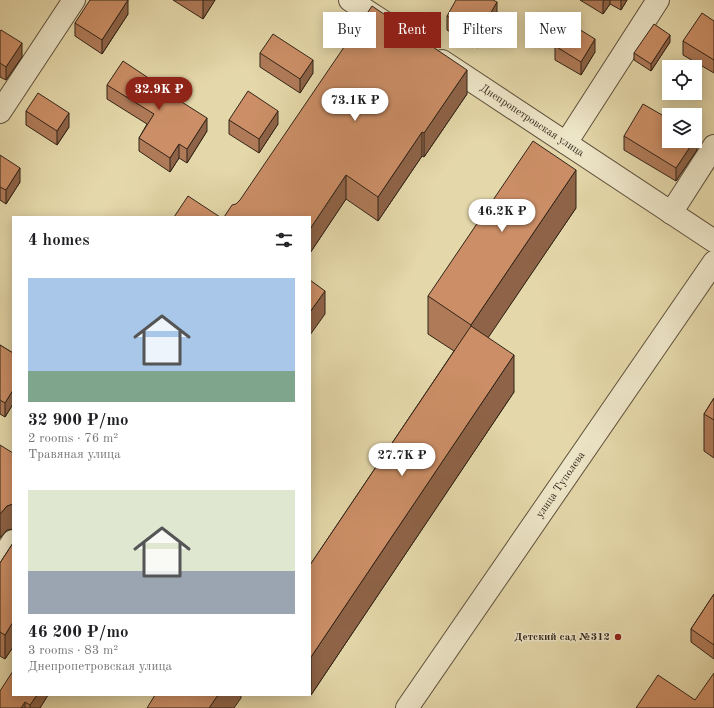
<!DOCTYPE html>
<meta charset="utf-8">
<style>
:root{--surface:#fff;--page:#f6f6f6;--text:#202124;--muted:#757577;--accent:#8f2418}
body{margin:0;font-family:"Old Standard TT",serif;background:var(--page);color:var(--text);height:100vh;display:flex;flex-direction:column;font-size:15px;white-space:nowrap}
*{box-sizing:border-box;margin:0}
p{font-size:13px;color:var(--muted)}
.icon{flex:none;width:22px;height:22px;fill:none;stroke:currentColor;stroke-width:2;stroke-linecap:round;stroke-linejoin:round}
.map{position:relative;flex:1;overflow:hidden}
.side{position:absolute;left:12px;top:216px;width:299px;height:480px;display:flex;flex-direction:column;background:var(--surface);border-radius:0px;box-shadow:0 2px 10px #0003}
.side>*{flex:none}
.hud{position:absolute;left:323px;top:12px;width:331px;height:36px;display:flex;gap:8px}
.fabs{position:absolute;left:662px;top:60px;display:grid;gap:8px}
.fabs a{display:grid;place-items:center;width:40px;height:40px;border-radius:0px;background:var(--surface);box-shadow:0 2px 10px #0003;font-size:20px}
.price{position:absolute;translate:-50% -34px;padding:0 9px;border-radius:14px;background:#fff;color:#222;font-size:13px;line-height:26px;filter:drop-shadow(0 1px 2px #0008)}
.price::after{content:'';position:absolute;left:50%;top:24px;width:12px;height:9px;margin-left:-6px;background:inherit;clip-path:polygon(0 0,100% 0,50% 100%)}
.price.selected{background:var(--accent);color:#fff}
ul{padding:0;list-style:none}
li{display:grid;align-content:center;gap:8px;height:212px;padding:0 16px}
li span{display:grid;place-items:center;height:124px;border-radius:0px;color:#555}
li>.icon{margin-inline-start:auto}
span .icon{width:72px;height:72px;fill:#fffc;stroke-width:1}
li b{font-size:17px}
h2{display:flex;justify-content:space-between;align-items:center;height:48px;padding:0 16px;font-size:17px}
.chip{padding:0 14px;border-radius:0px;background:var(--surface);box-shadow:0 2px 10px #0003;font-size:14px;line-height:36px}
.chip.selected{background:var(--accent);color:#fff}
.map>svg:first-child{display:block}
.lines{fill:none;stroke-linecap:round;stroke-linejoin:round}
.minor-casing{stroke:#5e513c;stroke-width:24}
.tertiary-casing{stroke:#5e513c;stroke-width:24}
.minor{stroke:#ede5c7;stroke-width:22}
.tertiary{stroke:#ede5c7;stroke-width:22}
.wall{fill:#af7a58;stroke:#312418}
.shaded-wall{fill:#8e6347;stroke:#312418}
.building{fill:#cb8e66;stroke:#312418}
.poi-dot{fill:#8f2418;stroke:#ede5c7;stroke-width:1.5}
.labels{text-anchor:middle;dominant-baseline:central;stroke-width:3;stroke-linejoin:round;paint-order:stroke}
.street-label{font-size:11px;fill:#312418;stroke:#ede5c7}
.poi-label{font-size:11px;font-weight:bold;fill:#312418;stroke:#ede5c7;text-anchor:end}
</style>
<div class="map">
<svg width="714" height="708" viewBox="0 0 714 708">
<rect width="100%" height="100%" fill="#e4d7a9"/>
<filter id="stains"><feTurbulence type="fractalNoise" baseFrequency=".005" numOctaves="4"/><feColorMatrix values="0 0 0 0 .2 0 0 0 0 .09 0 0 0 0 .02 0 0 0 .5 -.17"/></filter>
<radialGradient id="worn" r=".72"><stop offset=".6" stop-color="#630" stop-opacity="0"/><stop offset="1" stop-color="#630" stop-opacity=".3"/></radialGradient>
<g class="lines">
<defs>
<path id="minor" d="M 0,112 L 74,0
M 566,143 L 658,0
M 671,213 L 714,146
M 0,561 L 13,541"/>
<g id="tertiary">
<path d="M 350,0 L 393,28"/>
<path id="s1" d="M 442,61 L 714,241"/>
<path id="s2" d="M 407,708 L 714,262"/>
</g>
</defs>
<use href="#minor" class="minor-casing"/>
<use href="#tertiary" class="tertiary-casing"/>
<use href="#minor" class="minor"/>
<use href="#tertiary" class="tertiary"/>
</g>
<path class="wall" d="M 173,0 L 215,0 L 203,19 Z
M 580,0 L 627,0 L 621,10 L 610,4 L 603,14 Z
M 128,14 L 102,54 L 75,36 L 75,23 Z
M 447,16 L 497,16 L 478,48 L 447,30 Z
M 714,21 L 714,73 L 683,55 L 683,41 Z
M 0,31 L 22,57 L 6,80 L 0,77 Z
M 670,42 L 651,71 L 634,60 L 634,53 Z
M 555,46 L 595,52 L 581,75 L 555,60 Z
M 260,53 L 313,73 L 300,93 L 260,67 Z
M 107,85 L 156,85 L 207,131 L 187,163 L 179,158 L 170,172 L 139,151 L 139,138 L 147,124 L 107,99 Z
M 467,94 L 424,157 L 422,156 L 378,221 L 346,199 L 310,253 L 310,217 L 236,204 Z
M 26,111 L 69,127 L 57,145 L 26,125 Z
M 229,120 L 278,124 L 259,153 L 229,134 Z
M 624,136 L 697,150 L 676,181 L 624,150 Z
M 0,155 L 20,182 L 6,204 L 0,200 Z
M 576,208 L 488,337 L 514,392 L 311,695 L 310,694 L 310,565 L 454,351 L 428,334 L 428,296 Z
M 0,345 L 13,353 L 13,404 L 5,417 L 0,414 Z
M 714,398 L 714,458 L 704,451 L 704,414 Z
M 13,543 L 13,647 L 5,659 L 0,656 L 0,563 Z
M 714,594 L 714,659 L 691,642 L 691,629 Z
M 48,695 L 40,708 L 0,708 Z"/>
<path class="shaded-wall" d="M 128,0 L 128,14 L 102,54 L 102,40 Z
M 203,0 L 215,0 L 203,19 Z
M 604,0 L 610,0 L 610,4 L 603,14 L 603,2 Z
M 621,0 L 627,0 L 621,10 Z
M 497,2 L 497,16 L 478,48 L 478,35 Z
M 670,35 L 670,42 L 651,71 L 651,64 Z
M 595,39 L 595,52 L 581,75 L 581,62 Z
M 22,43 L 22,57 L 6,80 L 6,67 Z
M 313,60 L 313,73 L 300,93 L 300,79 Z
M 467,70 L 467,94 L 424,157 L 424,133 Z
M 278,111 L 278,124 L 259,153 L 259,139 Z
M 69,113 L 69,127 L 57,145 L 57,131 Z
M 207,118 L 207,131 L 187,163 L 187,149 Z
M 422,132 L 422,156 L 378,221 L 378,197 Z
M 697,136 L 697,150 L 676,181 L 676,168 L 694,141 L 695,141 L 695,139 Z
M 179,144 L 179,158 L 170,172 L 170,158 Z
M 20,168 L 20,182 L 6,204 L 6,190 Z
M 576,170 L 576,208 L 471,363 L 471,325 Z
M 346,175 L 346,199 L 310,253 L 310,229 Z
M 325,291 L 325,314 L 310,335 L 310,312 Z
M 514,355 L 514,392 L 311,695 L 311,657 Z
M 13,390 L 13,404 L 5,417 L 5,403 Z
M 13,504 L 13,529 L 7,530 L 0,538 L 0,514 L 7,506 Z
M 13,622 L 13,647 L 5,659 L 5,635 Z
M 37,695 L 48,695 L 40,708 L 30,708 L 30,705 Z
M 218,695 L 241,695 L 241,698 L 234,708 L 209,708 Z
M 25,702 L 25,708 L 21,708 Z"/>
<path class="building" d="M 90,0 L 128,0 L 102,40 L 75,23 Z
M 456,0 L 493,0 L 497,2 L 478,35 L 447,16 Z
M 372,6 L 467,70 L 424,133 L 422,132 L 378,197 L 346,175 L 310,229 L 310,217 L 224,217 L 232,205 L 236,204 L 240,200 Z
M 702,13 L 714,21 L 714,60 L 683,41 Z
M 569,23 L 595,39 L 581,62 L 555,46 Z
M 654,24 L 670,35 L 651,64 L 634,53 Z
M 1,30 L 22,43 L 6,67 L 0,63 L 0,31 Z
M 273,34 L 313,60 L 300,79 L 260,53 Z
M 123,61 L 156,83 L 155,85 L 207,118 L 187,149 L 179,144 L 170,158 L 139,138 L 154,114 L 107,85 Z
M 248,91 L 278,111 L 259,139 L 229,120 Z
M 38,93 L 69,113 L 57,131 L 26,111 Z
M 643,104 L 669,119 L 669,141 L 694,141 L 676,168 L 624,136 Z
M 533,141 L 576,170 L 471,325 L 428,296 Z
M 0,155 L 20,168 L 6,190 L 0,187 Z
M 188,196 L 220,217 L 174,217 Z
M 310,280 L 325,291 L 310,312 Z
M 471,326 L 514,355 L 311,657 L 310,657 L 310,565 Z
M 0,345 L 13,353 L 13,390 L 5,403 L 0,400 Z
M 714,398 L 714,420 L 704,414 Z
M 0,445 L 13,453 L 13,504 L 7,506 L 0,514 Z
M 13,543 L 13,622 L 5,635 L 0,632 L 0,563 Z
M 714,594 L 714,645 L 691,629 Z
M 13,671 L 13,695 L 37,695 L 30,705 L 25,702 L 21,708 L 0,708 L 0,691 Z
M 714,673 L 714,708 L 636,708 L 658,675 L 695,700 Z
M 155,695 L 218,695 L 209,708 L 147,708 Z"/>
<circle class="poi-dot" cx="618" cy="637" r="4"/>
<g class="labels">
<g class="street-label">
<text stroke="none"><textPath href="#s1" startOffset="108">Днепропетровская улица</textPath></text>
<text stroke="none"><textPath href="#s2" startOffset="271">улица Туполева</textPath></text>
</g>
<g class="poi-label">
<text x="610" y="637">Детский сад №312</text>
</g>
</g>
<rect width="100%" height="100%" filter="url(#stains)"/>
<rect width="100%" height="100%" fill="url(#worn)"/>
</svg>
<div class="fabs">
<a><svg class="icon" aria-label="locate" viewBox="0 0 24 24"><circle cx="12" cy="12" r="6"/><path d="M12 2v4M12 18v4M2 12h4M18 12h4"/></svg></a>
<a><svg class="icon" aria-label="layers" viewBox="0 0 24 24"><path d="M12 4l9 5-9 5-9-5zM3 14l9 5 9-5"/></svg></a>
</div>
<b class="price selected" style="left:159px;top:111px">32.9K ₽</b>
<b class="price" style="left:355px;top:122px">73.1K ₽</b>
<b class="price" style="left:502px;top:233px">46.2K ₽</b>
<b class="price" style="left:402px;top:477px">27.7K ₽</b>
<div class="hud">
<a class="chip">Buy</a>
<a class="chip selected">Rent</a>
<a class="chip">Filters</a>
<a class="chip">New</a>
</div>
<section class="side">
<h2>4 homes<svg class="icon" aria-label="filters" viewBox="0 0 24 24"><path d="M4 7h16M4 17h16"/><circle cx="9" cy="7" r="2"/><circle cx="15" cy="17" r="2"/></svg></h2>
<ul>
<li><span style="background:linear-gradient(#a9c7e8 75%,#7fa58c 0)"><svg class="icon" aria-label="home" viewBox="0 0 24 24"><path d="M3 11l9-7 9 7M6 9v11h12V9"/></svg></span><div><b>32 900 ₽/mo</b><p>2 rooms · 76 m²</p><p>Травяная улица</p></div></li>
<li><span style="background:linear-gradient(#dfe7d0 65%,#9aa5b1 0)"><svg class="icon" aria-label="home" viewBox="0 0 24 24"><path d="M3 11l9-7 9 7M6 9v11h12V9"/></svg></span><div><b>46 200 ₽/mo</b><p>3 rooms · 83 m²</p><p>Днепропетровская улица</p></div></li>
</ul>
</section>
</div>
